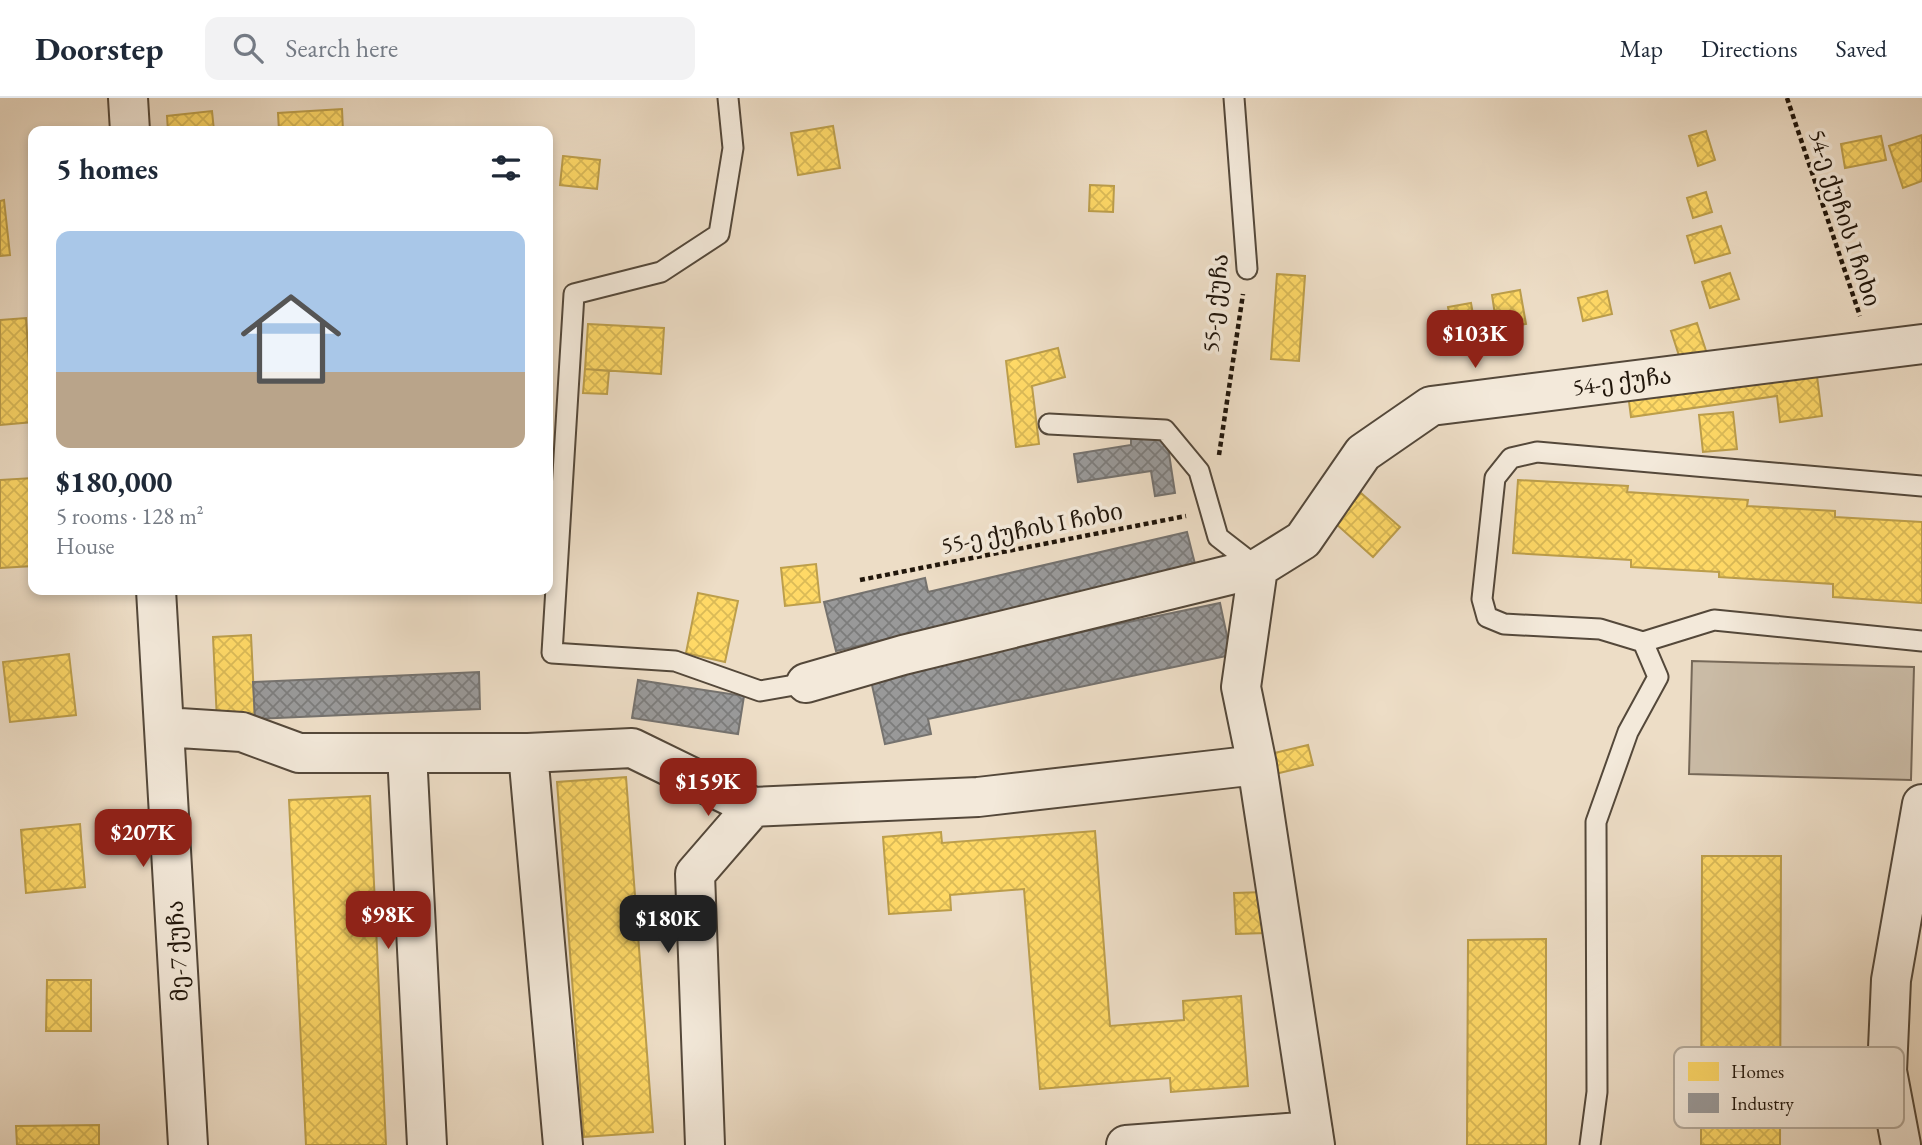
<!DOCTYPE html>
<meta charset="utf-8">
<style>
:root{--surface:#fff;--page:#f2f2f3;--text:#1f2937;--muted:#747a83;--line:#e0e1e3;--accent:#8f2418}
body{margin:0;font-family:"EB Garamond","Noto Serif Georgian",serif;background:var(--page);color:var(--text);height:100vh;display:flex;flex-direction:column;font-size:26px;white-space:nowrap}
*{box-sizing:border-box;margin:0}
p{font-size:23px;color:var(--muted)}
.icon{flex:none;width:38px;height:38px;fill:none;stroke:currentColor;stroke-width:2;stroke-linecap:round;stroke-linejoin:round}
.map{position:relative;flex:1;overflow:hidden}
.sheet{position:absolute;left:28px;top:28px;width:525px;height:469px;display:flex;flex-direction:column;background:var(--surface);border-radius:14px;box-shadow:0 4px 10px #0003}
.sheet>*{flex:none}
.price{position:absolute;translate:-50% -60px;padding:0 16px;border-radius:14px;background:var(--accent);color:#fff;font-size:23px;line-height:46px;filter:drop-shadow(0 2px 4px #0008)}
.price::after{content:'';position:absolute;left:50%;top:42px;width:21px;height:16px;margin-left:-10px;background:inherit;clip-path:polygon(0 0,100% 0,50% 100%)}
.price.current{background:#222;color:#fff}
ul{padding:0;list-style:none}
li{display:grid;align-content:center;gap:14px;height:371px;padding:0 28px}
li+li{border-top:2px solid var(--line)}
li span{display:grid;place-items:center;height:217px;border-radius:14px;color:#555}
li>.icon{margin-inline-start:auto}
span .icon{width:126px;height:126px;fill:#fffc;stroke-width:1}
li b{font-size:30px}
h2{display:flex;justify-content:space-between;align-items:center;height:84px;padding:0 28px;font-size:30px}
header{display:flex;align-items:center;gap:42px;box-sizing:border-box;height:98px;padding:0 35px;background:var(--surface);border-bottom:2px solid var(--line)}
header strong{font-size:33px}
nav{display:flex;gap:38px;margin-inline-start:auto;font-size:24px}
.search{width:490px;height:63px;background:var(--page);display:flex;align-items:center;gap:18px;box-sizing:border-box;padding:0 24px;border-radius:14px;color:var(--muted);font-size:26px}
.map>svg:first-child{display:block}
.green{fill:#cabba6;stroke:#766858;stroke-width:2}
.homes{fill:url(#homes-cross-hatch);stroke:#bc9e4b;stroke-width:2}
.industry{fill:url(#industry-cross-hatch);stroke:#75726e;stroke-width:2}
.lines{fill:none;stroke-linecap:round;stroke-linejoin:round}
.service-casing{stroke:#54483a;stroke-width:23}
.minor-casing{stroke:#54483a;stroke-width:42}
.path{stroke:#21160b;stroke-width:4.5;stroke-dasharray:5 3.5;stroke-linecap:butt}
.service{stroke:#f3e9da;stroke-width:19}
.minor{stroke:#f3e9da;stroke-width:38}
.labels{text-anchor:middle;dominant-baseline:central;stroke-width:7;stroke-linejoin:round;paint-order:stroke}
.street-label{font-size:23px;fill:#21160b;stroke:#f3e9da}
.key{fill:#f3e9da;stroke:#b4aa9c;stroke-width:2}
.key-label{font-size:19px;fill:#21160b}
</style>
<header>
<strong>Doorstep</strong>
<div class="search"><svg class="icon" aria-label="search" viewBox="0 0 24 24"><circle cx="10" cy="10" r="6"/><path d="M15 15l6 6"/></svg>Search here</div>
<nav><a>Map</a><a>Directions</a><a>Saved</a></nav>
</header>
<div class="map">
<svg width="1922" height="1047" viewBox="0 0 1922 1047">
<defs>
<pattern id="homes-cross-hatch" width="8" height="8" patternUnits="userSpaceOnUse" patternTransform="scale(1.75)"><rect width="8" height="8" fill="#ffd966"/><path d="M0 0l8 8M0 8l8-8" fill="none" stroke="#daba57"/></pattern>
<pattern id="industry-cross-hatch" width="8" height="8" patternUnits="userSpaceOnUse" patternTransform="scale(1.75)"><rect width="8" height="8" fill="#999"/><path d="M0 0l8 8M0 8l8-8" fill="none" stroke="#7c7c7b"/></pattern>
</defs>
<rect width="100%" height="100%" fill="#edddc6"/>
<filter id="stains"><feTurbulence type="fractalNoise" baseFrequency=".00286" numOctaves="4"/><feColorMatrix values="0 0 0 0 .2 0 0 0 0 .09 0 0 0 0 .02 0 0 0 .5 -.17"/></filter>
<radialGradient id="worn" r=".72"><stop offset=".6" stop-color="#630" stop-opacity="0"/><stop offset="1" stop-color="#630" stop-opacity=".3"/></radialGradient>
<path class="green" d="M 1692,563 L 1914,569 L 1911,682 L 1689,676 Z"/>
<path class="homes" d="M 342,11 L 343,33 L 279,33 L 278,15 Z
M 212,13 L 214,33 L 168,33 L 167,18 Z
M 833,28 L 840,70 L 798,77 L 791,35 Z
M 1706,33 L 1715,62 L 1698,68 L 1689,38 Z
M 1922,37 L 1922,83 L 1903,90 L 1889,48 Z
M 1881,38 L 1886,62 L 1845,70 L 1841,46 Z
M 563,58 L 600,62 L 597,91 L 560,87 Z
M 1090,87 L 1114,88 L 1113,114 L 1089,113 Z
M 1706,94 L 1712,114 L 1693,120 L 1687,100 Z
M 4,102 L 10,157 L 0,158 L 0,103 Z
M 1721,128 L 1730,155 L 1695,165 L 1687,138 Z
M 1730,175 L 1739,201 L 1710,210 L 1702,184 Z
M 1277,176 L 1305,178 L 1299,263 L 1271,261 Z
M 1520,192 L 1526,226 L 1497,230 L 1492,197 Z
M 1607,193 L 1612,216 L 1583,223 L 1578,200 Z
M 1471,205 L 1477,239 L 1454,243 L 1448,209 Z
M 26,220 L 33,324 L 0,327 L 0,222 Z
M 1697,225 L 1708,259 L 1682,267 L 1671,233 Z
M 588,226 L 664,230 L 661,276 L 585,271 Z
M 1058,250 L 1065,279 L 1032,288 L 1039,346 L 1016,349 L 1006,263 Z
M 1816,270 L 1822,318 L 1780,324 L 1777,298 L 1631,319 L 1628,296 Z
M 585,271 L 609,273 L 607,296 L 583,295 Z
M 1733,314 L 1737,351 L 1703,354 L 1699,317 Z
M 33,380 L 33,468 L 0,470 L 0,382 Z
M 1518,382 L 1628,388 L 1627,394 L 1748,402 L 1747,408 L 1835,413 L 1835,419 L 1922,424 L 1922,505 L 1833,499 L 1833,486 L 1719,479 L 1719,474 L 1631,469 L 1631,462 L 1513,455 Z
M 1361,395 L 1400,429 L 1373,459 L 1335,425 Z
M 816,466 L 820,504 L 785,508 L 781,470 Z
M 698,495 L 738,503 L 725,564 L 686,555 Z
M 251,537 L 255,621 L 217,623 L 213,539 Z
M 69,556 L 76,617 L 10,624 L 3,564 Z
M 1308,647 L 1313,667 L 1275,676 L 1270,656 Z
M 626,679 L 653,1034 L 584,1039 L 557,684 Z
M 370,698 L 386,1047 L 306,1047 L 289,702 Z
M 80,726 L 85,789 L 26,795 L 21,732 Z
M 1095,733 L 1110,928 L 1184,922 L 1183,903 L 1241,898 L 1248,988 L 1171,994 L 1170,980 L 1040,991 L 1024,791 L 950,797 L 951,812 L 889,816 L 883,739 L 941,734 L 942,745 Z
M 1702,758 L 1781,758 L 1780,1047 L 1701,1047 Z
M 1264,794 L 1266,835 L 1236,836 L 1234,795 Z
M 1546,841 L 1546,1047 L 1467,1047 L 1468,842 Z
M 47,882 L 91,882 L 91,933 L 46,933 Z
M 99,1027 L 99,1047 L 17,1047 L 16,1028 Z"/>
<path class="industry" d="M 1166,336 L 1175,395 L 1155,398 L 1151,373 L 1078,384 L 1074,356 L 1131,347 L 1131,341 Z
M 1187,434 L 1196,470 L 836,553 L 824,504 L 925,480 L 928,494 Z
M 1220,505 L 1231,557 L 928,621 L 931,636 L 885,646 L 870,578 Z
M 479,574 L 480,611 L 255,621 L 253,584 Z
M 638,582 L 744,598 L 738,636 L 632,620 Z"/>
<g class="lines">
<defs>
<path id="service" d="M 728,0 L 733,50 L 719,136 L 661,174 L 574,196 L 552,555 L 675,563 L 760,593 L 806,585
M 1234,0 L 1247,171
M 1049,326 L 1165,332 L 1199,373 L 1218,439 L 1258,470
M 1643,544 L 1714,522 L 1922,543
M 1590,1047 L 1597,994 L 1596,724 L 1628,634 L 1658,579 L 1643,544 L 1600,531 L 1504,526 L 1487,519 L 1482,501 L 1495,380 L 1511,360 L 1537,354 L 1922,388"/>
<path id="minor" d="M 128,0 L 130,33
M 156,492 L 188,1047
M 806,585 L 903,557 L 1258,470
M 164,629 L 242,634 L 299,655 L 528,655 L 632,650 L 753,709 L 978,699 L 1257,667
M 407,655 L 427,1047
M 528,655 L 563,1047
M 705,1047 L 695,776 L 753,709
M 1126,1047 L 1313,1033
M 1315,1047 L 1257,667 L 1241,589 L 1258,470 L 1303,442 L 1363,355 L 1431,308 L 1922,246
M 1901,1047 L 1887,973 L 1891,882 L 1922,706"/>
</defs>
<use href="#service" class="service-casing"/>
<use href="#minor" class="minor-casing"/>
<path class="path" d="M 1787,0 L 1860,218
M 1219,357 L 1243,196
M 860,482 L 1186,418"/>
<use href="#service" class="service"/>
<use href="#minor" class="minor"/>
</g>
<g class="labels">
<g class="street-label">
<text transform="translate(1845 120) rotate(72)">54-ე ქუჩის I ჩიხი</text>
<text transform="translate(1215 205) rotate(-84)">55-ე ქუჩა</text>
<text transform="translate(1622 283) rotate(-7)">54-ე ქუჩა</text>
<text transform="translate(1032 430) rotate(-11)">55-ე ქუჩის I ჩიხი</text>
<text transform="translate(177 853) rotate(-93)">მე-7 ქუჩა</text>
</g>
</g>
<rect x="1674" y="949" width="230" height="81" rx="10" class="key"/>
<rect x="1688" y="964" width="31" height="19" fill="#ffd966"/>
<rect x="1688" y="995" width="31" height="20" fill="#999"/>
<g class="key-label">
<text x="1731" y="980">Homes</text>
<text x="1731" y="1012">Industry</text>
</g>
<rect width="100%" height="100%" filter="url(#stains)"/>
<rect width="100%" height="100%" fill="url(#worn)"/>
</svg>
<b class="price" style="left:1475px;top:272px">$103K</b>
<b class="price" style="left:708px;top:720px">$159K</b>
<b class="price" style="left:143px;top:771px">$207K</b>
<b class="price" style="left:388px;top:853px">$98K</b>
<b class="price current" style="left:668px;top:857px">$180K</b>
<section class="sheet">
<h2>5 homes<svg class="icon" aria-label="filters" viewBox="0 0 24 24"><path d="M4 7h16M4 17h16"/><circle cx="9" cy="7" r="2"/><circle cx="15" cy="17" r="2"/></svg></h2>
<ul>
<li><span style="background:linear-gradient(#a9c7e8 65%,#b9a48a 0)"><svg class="icon" aria-label="home" viewBox="0 0 24 24"><path d="M3 11l9-7 9 7M6 9v11h12V9"/></svg></span><div><b>$180,000</b><p>5 rooms · 128 m²</p><p>House</p></div></li>
</ul>
</section>
</div>
